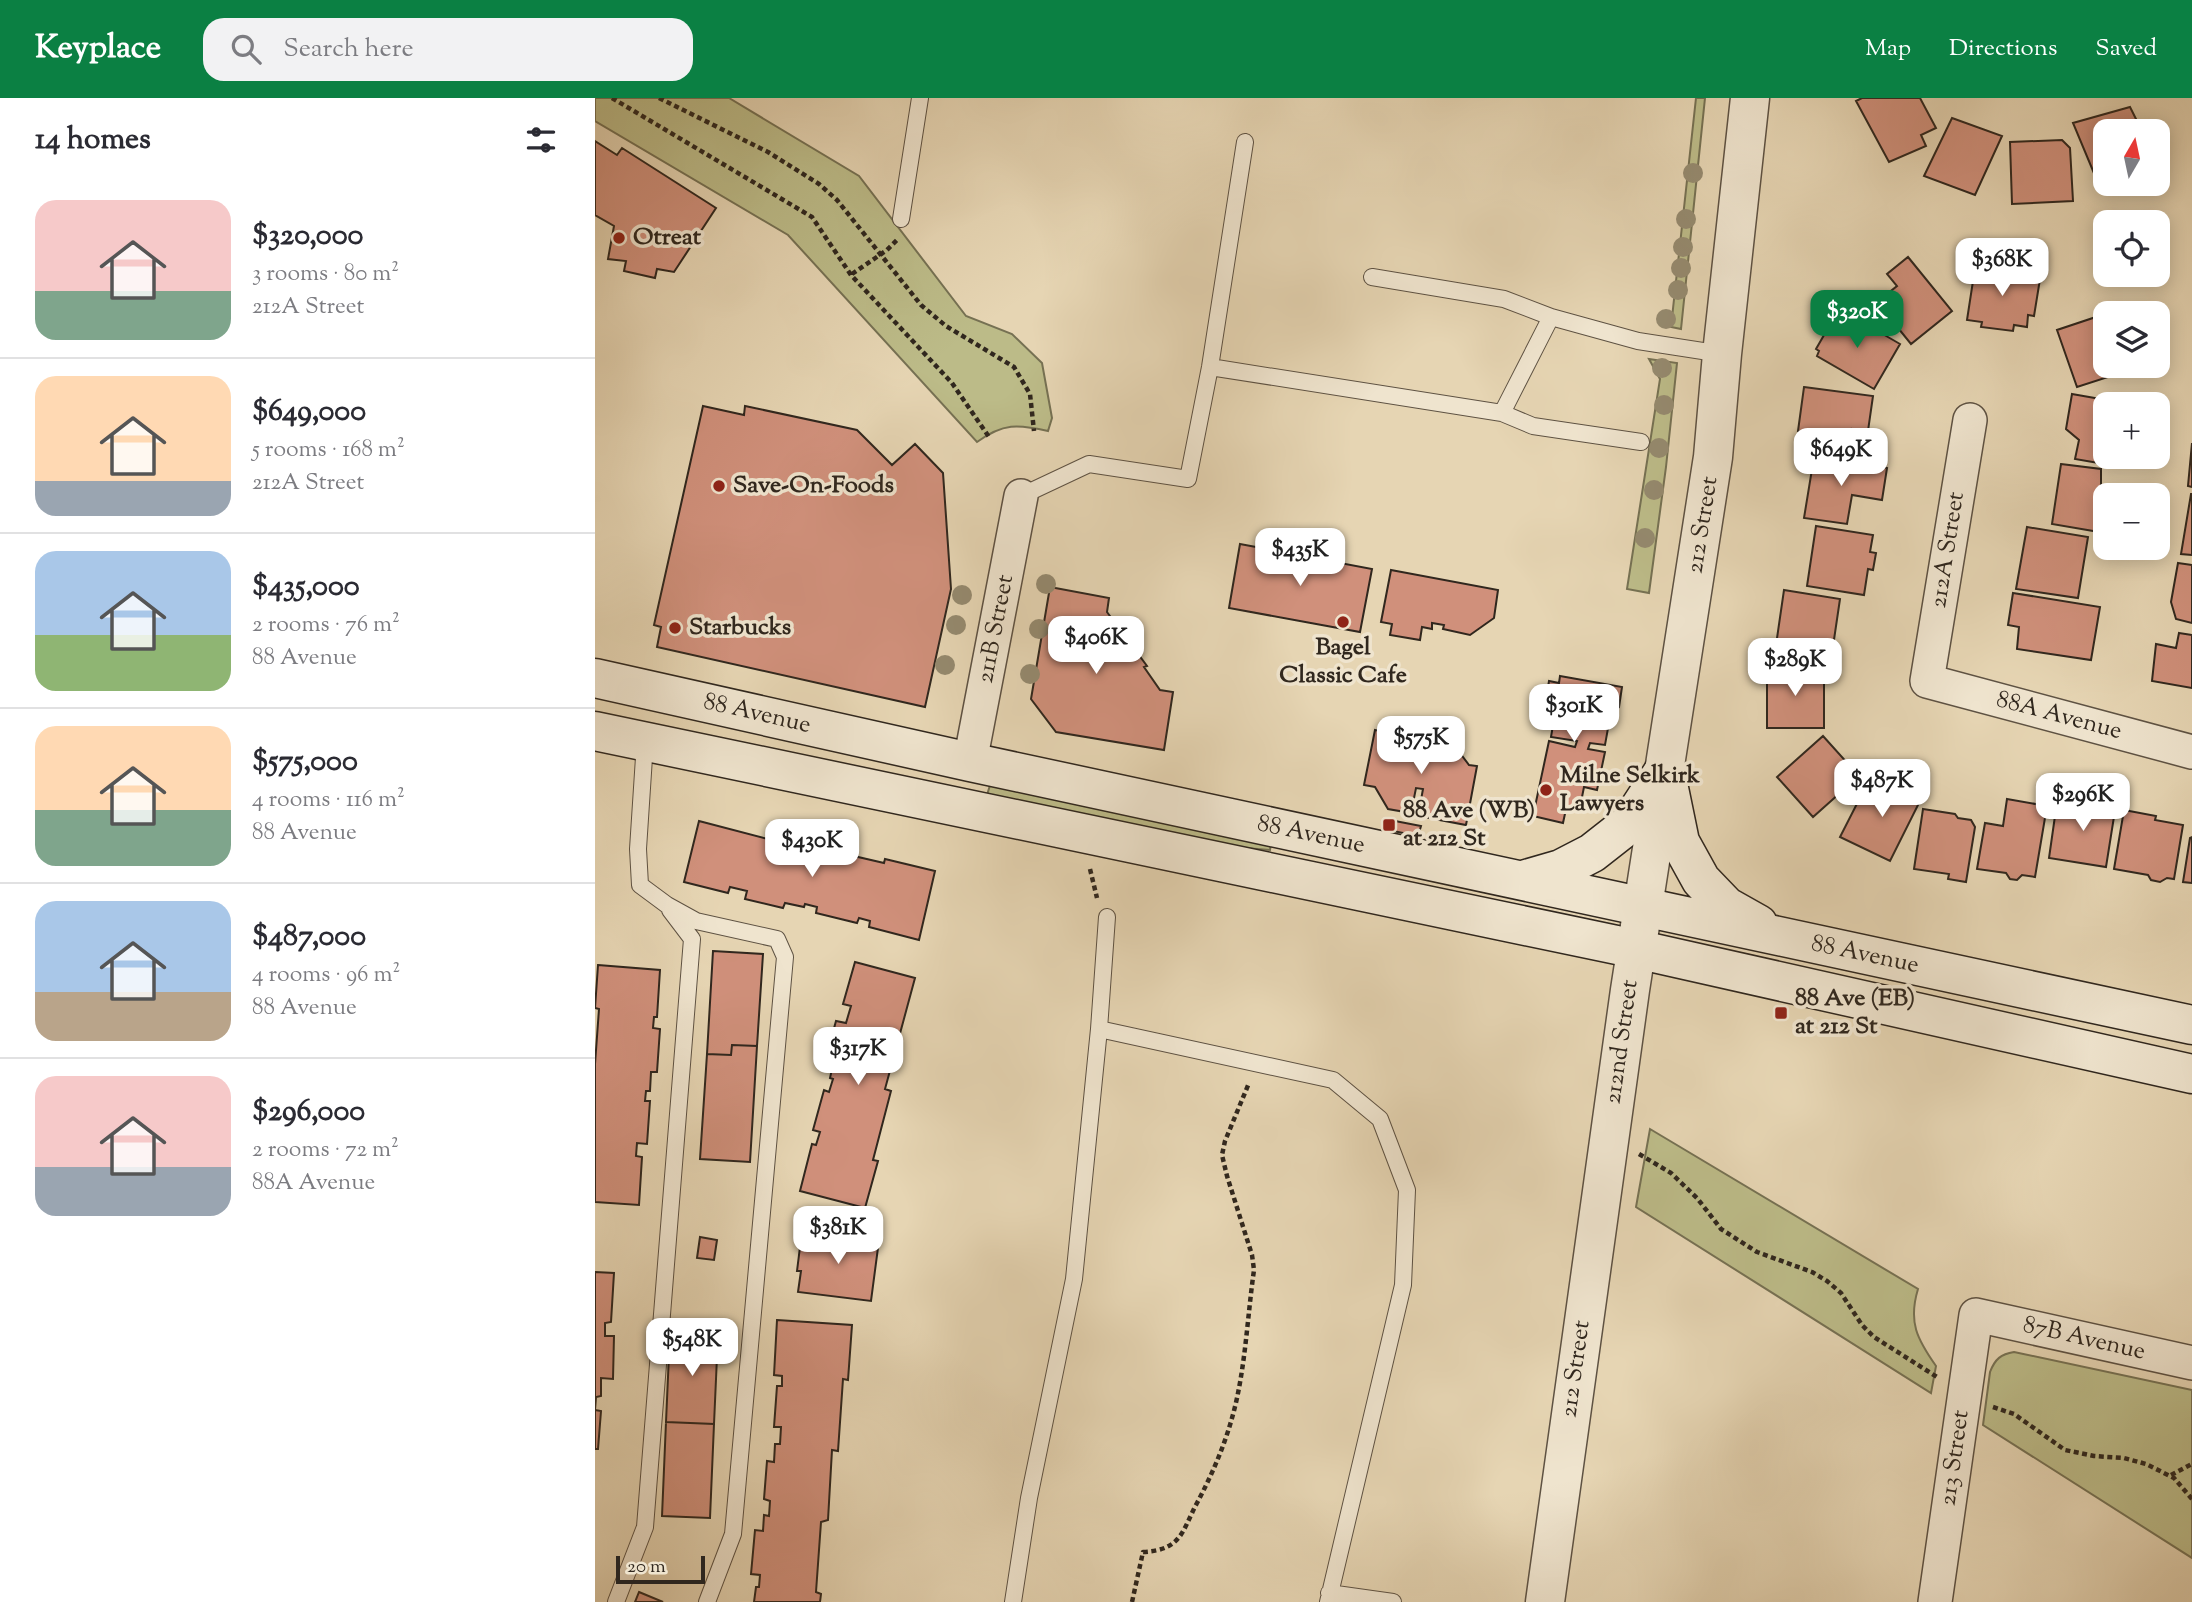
<!DOCTYPE html>
<meta charset="utf-8">
<style>
:root{--surface:#fff;--page:#f2f2f3;--text:#2b2b33;--muted:#7c7c81;--line:#e1e1e2;--accent:#0b8043}
body{margin:0;font-family:"Sorts Mill Goudy",serif;background:var(--page);color:var(--text);height:100vh;display:flex;flex-direction:column;font-size:26px;white-space:nowrap}
*{box-sizing:border-box;margin:0}
p{font-size:23px;color:var(--muted)}
.icon{flex:none;width:38px;height:38px;fill:none;stroke:currentColor;stroke-width:2;stroke-linecap:round;stroke-linejoin:round}
.map{position:relative;flex:1;overflow:hidden}
.drawer{display:flex;flex-direction:column;background:var(--surface);width:595px}
.drawer>*{flex:none}
.needle{width:46px;rotate:9deg}
.controls{position:absolute;left:1498px;top:21px;display:grid;gap:14px}
.controls a{display:grid;place-items:center;width:77px;height:77px;border-radius:14px;background:var(--surface);box-shadow:0 4px 18px #0003;font-size:35px}
.scale{position:absolute;left:21px;bottom:18px;width:89px;box-sizing:border-box;padding-left:7px;border:4px solid #30271e;border-top:0;font-size:19px;line-height:24px;white-space:nowrap;color:#30271e;-webkit-text-stroke:5px #efe4ce;paint-order:stroke}
.price{position:absolute;translate:-50% -60px;padding:0 16px;border-radius:14px;background:#fff;color:#222;font-size:23px;line-height:46px;filter:drop-shadow(0 2px 4px #0008)}
.price::after{content:'';position:absolute;left:50%;top:42px;width:21px;height:16px;margin-left:-10px;background:inherit;clip-path:polygon(0 0,100% 0,50% 100%)}
.price.active{background:var(--accent);color:#fff}
ul{padding:0;list-style:none}
li{display:flex;align-items:center;gap:21px;height:175px;padding:0 35px}
li+li{border-top:2px solid var(--line)}
li span{display:grid;place-items:center;flex:none;width:196px;height:140px;border-radius:21px;color:#555}
li>.icon{margin-inline-start:auto}
span .icon{width:84px;height:84px;fill:#fffc;stroke-width:1}
li b{font-size:30px}
h2{display:flex;justify-content:space-between;align-items:center;height:84px;padding:0 35px;font-size:30px}
header{display:flex;align-items:center;gap:42px;box-sizing:border-box;height:98px;padding:0 35px;background:var(--accent);color:#fff}
header strong{font-size:33px}
nav{display:flex;gap:38px;margin-inline-start:auto;font-size:24px}
.search{width:490px;height:63px;background:var(--page);display:flex;align-items:center;gap:18px;box-sizing:border-box;padding:0 24px;border-radius:21px;color:var(--muted);font-size:26px}
main{display:flex;flex:1;min-height:0}
.map>svg:first-child{display:block}
.green{fill:#bcbb88;stroke:#767153;stroke-width:2}
.building{fill:#d0907b;stroke:#30271e;stroke-width:2}
.lines{fill:none;stroke-linecap:round;stroke-linejoin:round}
.service-casing{stroke:#5e5243;stroke-width:18}
.minor-casing{stroke:#5e5243;stroke-width:36}
.tertiary-casing{stroke:#5e5243;stroke-width:41}
.secondary-casing{stroke:#30271e;stroke-width:41}
.path{stroke:#30271e;stroke-width:4.5;stroke-dasharray:5 3.5;stroke-linecap:butt}
.service{stroke:#efe4ce;stroke-width:16}
.minor{stroke:#efe4ce;stroke-width:33}
.tertiary{stroke:#efe4ce;stroke-width:38}
.secondary{stroke:#efe4ce;stroke-width:38}
.tree{fill:#958a6f}
.poi-dot{fill:#8f2418;stroke:#efe4ce;stroke-width:2.5}
.labels{text-anchor:middle;dominant-baseline:central;stroke-width:7;stroke-linejoin:round;paint-order:stroke}
.poi-label{font-size:24px;font-weight:bold;fill:#30271e;stroke:#efe4ce;text-anchor:start}
.street-label{font-size:24px;fill:#30271e;stroke:#efe4ce}
</style>
<header>
<strong>Keyplace</strong>
<div class="search"><svg class="icon" aria-label="search" viewBox="0 0 24 24"><circle cx="10" cy="10" r="6"/><path d="M15 15l6 6"/></svg>Search here</div>
<nav><a>Map</a><a>Directions</a><a>Saved</a></nav>
</header>
<main>
<section class="drawer">
<h2>14 homes<svg class="icon" aria-label="filters" viewBox="0 0 24 24"><path d="M4 7h16M4 17h16"/><circle cx="9" cy="7" r="2"/><circle cx="15" cy="17" r="2"/></svg></h2>
<ul>
<li><span style="background:linear-gradient(#f6c9c9 65%,#7fa58c 0)"><svg class="icon" aria-label="home" viewBox="0 0 24 24"><path d="M3 11l9-7 9 7M6 9v11h12V9"/></svg></span><div><b>$320,000</b><p>3 rooms · 80 m²</p><p>212A Street</p></div></li>
<li><span style="background:linear-gradient(#ffd9b3 75%,#9aa5b1 0)"><svg class="icon" aria-label="home" viewBox="0 0 24 24"><path d="M3 11l9-7 9 7M6 9v11h12V9"/></svg></span><div><b>$649,000</b><p>5 rooms · 168 m²</p><p>212A Street</p></div></li>
<li><span style="background:linear-gradient(#a9c7e8 60%,#8fb573 0)"><svg class="icon" aria-label="home" viewBox="0 0 24 24"><path d="M3 11l9-7 9 7M6 9v11h12V9"/></svg></span><div><b>$435,000</b><p>2 rooms · 76 m²</p><p>88 Avenue</p></div></li>
<li><span style="background:linear-gradient(#ffd9b3 60%,#7fa58c 0)"><svg class="icon" aria-label="home" viewBox="0 0 24 24"><path d="M3 11l9-7 9 7M6 9v11h12V9"/></svg></span><div><b>$575,000</b><p>4 rooms · 116 m²</p><p>88 Avenue</p></div></li>
<li><span style="background:linear-gradient(#a9c7e8 65%,#b9a48a 0)"><svg class="icon" aria-label="home" viewBox="0 0 24 24"><path d="M3 11l9-7 9 7M6 9v11h12V9"/></svg></span><div><b>$487,000</b><p>4 rooms · 96 m²</p><p>88 Avenue</p></div></li>
<li><span style="background:linear-gradient(#f6c9c9 65%,#9aa5b1 0)"><svg class="icon" aria-label="home" viewBox="0 0 24 24"><path d="M3 11l9-7 9 7M6 9v11h12V9"/></svg></span><div><b>$296,000</b><p>2 rooms · 72 m²</p><p>88A Avenue</p></div></li>
</ul>
</section>
<div class="map">
<svg width="1597" height="1504" viewBox="0 0 1597 1504">
<rect width="100%" height="100%" fill="#e6d5b3"/>
<filter id="stains"><feTurbulence type="fractalNoise" baseFrequency=".00286" numOctaves="4"/><feColorMatrix values="0 0 0 0 .2 0 0 0 0 .09 0 0 0 0 .02 0 0 0 .5 -.17"/></filter>
<radialGradient id="worn" r=".72"><stop offset=".6" stop-color="#630" stop-opacity="0"/><stop offset="1" stop-color="#630" stop-opacity=".3"/></radialGradient>
<path class="green" d="M 0,0 L 134,0 L 264,78 L 371,218 L 417,236 L 447,265 L 457,320 L 453,333 C 423,326 408,325 382,344 L 193,137 L 0,23 Z
M 1101,0 L 1110,0 L 1086,231 L 1076,229 Z
M 1054,261 L 1082,265 L 1071,369 L 1054,495 L 1032,491 L 1065,281 Z
M 396,684 L 676,746 L 675,752 L 637,749 L 392,697 Z
M 1055,1031 L 1323,1191 C 1313,1224 1322,1241 1341,1268 L 1336,1295 L 1041,1109 Z
M 1419,1254 L 1597,1292 L 1597,1460 L 1388,1327 L 1395,1274 C 1400,1261 1406,1256 1419,1254 Z"/>
<path class="building" d="M 1267,0 L 1325,0 L 1341,30 L 1326,37 L 1331,48 L 1294,64 L 1261,3 Z
M 1535,9 L 1547,33 L 1510,33 L 1510,75 L 1501,80 L 1478,25 Z
M 1357,20 L 1407,38 L 1380,97 L 1329,78 Z
M 1467,42 L 1475,50 L 1478,103 L 1417,106 L 1415,44 Z
M 0,43 L 22,57 L 27,50 L 121,110 L 79,174 L 62,171 L 60,180 L 29,173 L 31,163 L 13,161 L 19,128 L 0,117 Z
M 1313,159 L 1357,213 L 1316,246 L 1282,204 L 1302,188 L 1292,176 Z
M 1399,168 L 1425,172 L 1424,178 L 1445,181 L 1439,218 L 1433,217 L 1432,229 L 1419,227 L 1418,233 L 1386,229 L 1387,224 L 1372,222 L 1380,170 L 1399,173 Z
M 1248,213 L 1305,246 L 1279,291 L 1222,258 L 1224,253 L 1221,251 L 1236,225 L 1240,228 Z
M 1510,216 L 1510,268 L 1540,268 L 1541,270 L 1482,289 L 1462,232 Z
M 1209,289 L 1278,298 L 1273,333 L 1258,331 L 1265,340 L 1263,352 L 1255,357 L 1209,350 L 1211,335 L 1203,333 Z
M 1477,296 L 1534,306 L 1510,306 L 1510,359 L 1528,359 L 1527,369 L 1480,361 L 1484,342 L 1471,331 Z
M 108,308 L 149,317 L 150,308 L 262,332 L 297,367 L 320,346 L 348,375 L 356,491 L 330,609 L 62,549 L 66,529 L 59,527 Z
M 1597,345 L 1597,389 L 1593,388 Z
M 1219,359 L 1292,370 L 1287,402 L 1257,397 L 1252,426 L 1209,420 Z
M 1466,366 L 1506,371 L 1506,395 L 1516,397 L 1510,397 L 1510,435 L 1457,426 Z
M 1596,396 L 1597,396 L 1597,457 L 1586,456 Z
M 1221,428 L 1278,437 L 1275,454 L 1281,455 L 1278,472 L 1273,471 L 1269,497 L 1212,488 Z
M 1432,429 L 1493,439 L 1483,500 L 1421,491 Z
M 645,446 L 777,471 L 765,534 L 634,510 Z
M 1583,465 L 1597,467 L 1597,525 L 1581,521 L 1576,504 Z
M 796,472 L 903,492 L 899,520 L 875,537 L 848,531 L 849,527 L 837,525 L 837,531 L 827,529 L 825,542 L 795,537 L 797,526 L 786,524 Z
M 455,489 L 514,500 L 512,514 L 552,568 L 549,569 L 565,592 L 578,594 L 569,652 L 461,634 L 436,601 Z
M 1189,492 L 1245,501 L 1236,562 L 1180,554 Z
M 1418,495 L 1505,509 L 1496,562 L 1422,551 L 1424,529 L 1413,527 Z
M 1584,535 L 1597,537 L 1597,590 L 1557,583 L 1561,546 L 1581,550 Z
M 1172,569 L 1229,569 L 1229,630 L 1172,630 Z
M 965,578 L 1027,589 L 1024,609 L 1017,608 L 1010,647 L 995,645 L 993,651 L 1010,654 L 1002,692 L 989,689 L 984,714 L 971,711 L 968,725 L 938,718 L 954,643 L 980,649 L 982,643 L 956,639 L 959,621 L 948,619 L 954,583 L 964,585 Z
M 780,632 L 831,642 L 830,648 L 834,649 L 836,642 L 867,648 L 865,655 L 874,667 L 882,668 L 871,727 L 823,718 L 828,691 L 821,690 L 816,715 L 793,711 L 780,689 L 769,687 Z
M 1228,638 L 1264,678 L 1218,719 L 1182,679 Z
M 1295,681 L 1328,697 L 1295,763 L 1245,739 L 1271,688 L 1287,697 Z
M 1412,701 L 1452,708 L 1440,779 L 1427,777 L 1422,782 L 1415,781 L 1411,775 L 1382,771 L 1390,725 L 1408,728 Z
M 1499,703 L 1521,706 L 1511,769 L 1454,760 L 1462,704 L 1498,710 Z
M 1328,711 L 1360,716 L 1363,720 L 1376,722 L 1380,729 L 1371,784 L 1353,781 L 1354,776 L 1319,771 Z
M 1529,712 L 1561,718 L 1560,722 L 1588,727 L 1579,781 L 1572,780 L 1565,784 L 1556,782 L 1553,777 L 1519,771 Z
M 104,723 L 219,753 L 220,749 L 289,765 L 290,761 L 340,773 L 324,842 L 274,829 L 275,823 L 264,820 L 262,825 L 221,815 L 222,809 L 210,806 L 209,809 L 190,805 L 188,810 L 150,801 L 152,793 L 135,789 L 133,795 L 89,784 Z
M 800,723 L 826,728 L 823,738 L 798,733 Z
M 1597,739 L 1597,785 L 1588,784 L 1595,740 Z
M 118,853 L 168,856 L 162,948 L 137,947 L 136,957 L 112,956 Z
M 260,864 L 320,880 L 290,991 L 296,993 L 278,1062 L 283,1063 L 270,1110 L 205,1093 L 217,1046 L 221,1047 L 225,1034 L 218,1032 L 229,992 L 234,994 L 238,981 L 235,980 L 239,962 L 231,960 L 241,923 L 251,925 L 256,908 L 248,906 Z
M 3,867 L 65,872 L 62,919 L 59,919 L 58,930 L 65,931 L 62,974 L 56,974 L 55,993 L 51,993 L 50,1003 L 55,1003 L 52,1046 L 42,1045 L 41,1058 L 47,1059 L 44,1107 L 0,1104 L 0,966 L 4,911 L 0,910 Z
M 137,947 L 162,948 L 155,1064 L 105,1061 L 112,956 L 136,957 Z
M 215,1133 L 284,1142 L 276,1203 L 203,1194 L 206,1173 L 202,1173 L 205,1149 L 213,1150 Z
M 105,1139 L 122,1142 L 119,1162 L 102,1160 Z
M 0,1174 L 19,1175 L 16,1224 L 10,1225 L 10,1238 L 19,1238 L 18,1281 L 6,1280 L 6,1298 L 1,1299 L 0,1312 L 6,1313 L 3,1351 L 0,1351 Z
M 182,1222 L 257,1227 L 253,1282 L 248,1281 L 243,1353 L 237,1352 L 233,1422 L 226,1424 L 221,1494 L 226,1496 L 225,1504 L 159,1504 L 161,1489 L 164,1489 L 165,1477 L 156,1476 L 160,1432 L 168,1433 L 169,1417 L 174,1418 L 175,1403 L 169,1401 L 172,1363 L 179,1364 L 180,1346 L 185,1346 L 186,1329 L 179,1329 L 182,1288 L 187,1288 L 187,1278 L 179,1277 Z
M 75,1234 L 123,1236 L 119,1326 L 71,1324 Z
M 71,1324 L 119,1326 L 115,1420 L 67,1418 Z
M 44,1494 L 68,1504 L 40,1504 Z"/>
<g class="lines">
<defs>
<path id="service" d="M 306,121 L 325,0
M 777,179 L 909,201 L 956,219 L 907,315
M 956,219 L 1043,243 L 1127,256
M 615,269 L 907,315 L 938,328 L 1046,344
M 426,398 L 494,366 L 593,381 L 615,269 L 650,44
M 50,644 L 43,751 L 45,787 L 72,807 L 101,823 L 182,841 L 190,859 L 138,1436 L 112,1504
M 504,931 L 738,982 L 785,1021 L 812,1092 L 808,1187 L 733,1504
M 734,1495 L 798,1504
M 21,1504 L 50,1429 L 97,841 L 75,812
M 418,1504 L 434,1400 L 479,1181 L 504,931 L 512,819"/>
<path id="minor" d="M 1375,322 L 1332,583 L 1597,654
M 375,664 L 426,398
M 1340,1504 L 1381,1217 L 1597,1265"/>
<path id="tertiary" d="M 950,1504 L 1035,892 L 1118,359 L 1127,256 L 1155,0"/>
<path id="secondary" d="M 0,580 L 375,664 L 1597,927
M 0,633 L 1041,851 L 1597,976
M 1070,671 L 1085,744 L 1106,782 L 1131,808 L 1163,826
M 928,782 L 966,771 L 997,755 L 1034,726 L 1070,671"/>
</defs>
<use href="#service" class="service-casing"/>
<use href="#minor" class="minor-casing"/>
<use href="#tertiary" class="tertiary-casing"/>
<use href="#secondary" class="secondary-casing"/>
<path class="path" d="M 17,0 L 217,119 L 256,177 L 357,285 L 394,339
M 64,0 L 173,54 L 224,86 L 242,102 L 326,207 L 351,228 L 419,269 L 435,296 L 439,333
M 257,176 L 292,152 L 302,142
M 495,771 L 502,800
M 1044,1056 L 1076,1075 L 1102,1100 L 1126,1131 L 1162,1154 L 1217,1174 L 1232,1183 L 1246,1195 L 1267,1227 L 1279,1239 L 1342,1279
M 1398,1309 L 1419,1316 L 1470,1352 L 1499,1358 L 1529,1360 L 1551,1366 L 1579,1380 L 1597,1401
M 1576,1377 L 1597,1366
M 537,1504 L 548,1454 C 587,1452 587,1433 602,1405 C 620,1371 634,1337 642,1300 C 651,1258 653,1214 659,1172 L 657,1157 L 632,1078 L 627,1057 L 630,1043 L 654,985"/>
<use href="#service" class="service"/>
<use href="#minor" class="minor"/>
<use href="#tertiary" class="tertiary"/>
<use href="#secondary" class="secondary"/>
</g>
<g class="tree">
<circle cx="1098" cy="75" r="10"/>
<circle cx="1091" cy="121" r="10"/>
<circle cx="1088" cy="149" r="10"/>
<circle cx="1086" cy="170" r="10"/>
<circle cx="1083" cy="192" r="10"/>
<circle cx="1071" cy="221" r="10"/>
<circle cx="1067" cy="270" r="10"/>
<circle cx="1069" cy="307" r="10"/>
<circle cx="1064" cy="350" r="10"/>
<circle cx="1059" cy="392" r="10"/>
<circle cx="1050" cy="440" r="10"/>
<circle cx="451" cy="486" r="10"/>
<circle cx="367" cy="497" r="10"/>
<circle cx="361" cy="527" r="10"/>
<circle cx="444" cy="531" r="10"/>
<circle cx="350" cy="567" r="10"/>
<circle cx="435" cy="576" r="10"/>
</g>
<g class="poi-dot">
<circle cx="24" cy="140" r="7"/>
<circle cx="124" cy="388" r="7"/>
<circle cx="748" cy="524" r="7"/>
<circle cx="80" cy="530" r="7"/>
<circle cx="951" cy="692" r="7"/>
<rect x="787" y="720" width="14" height="14" rx="3.5"/>
<rect x="1179" y="908" width="14" height="14" rx="3.5"/>
</g>
<g class="labels">
<g class="poi-label">
<text x="38" y="140">Otreat</text>
<text x="138" y="388">Save-On-Foods</text>
<text x="94" y="530">Starbucks</text>
<text x="748" y="550" text-anchor="middle">Bagel<tspan x="748" dy="28">Classic Cafe</tspan></text>
<text x="965" y="678">Milne Selkirk<tspan x="965" dy="28">Lawyers</tspan></text>
<text x="808" y="713">88 Ave (WB)<tspan x="808" dy="28">at 212 St</tspan></text>
<text x="1200" y="901">88 Ave (EB)<tspan x="1200" dy="28">at 212 St</tspan></text>
</g>
<g class="street-label">
<text transform="translate(1108 427) rotate(-81)">212 Street</text>
<text transform="translate(1353 452) rotate(-81)">212A Street</text>
<text transform="translate(401 531) rotate(-79)">211B Street</text>
<text transform="translate(162 616) rotate(13)">88 Avenue</text>
<text transform="translate(1464 618) rotate(15)">88A Avenue</text>
<text transform="translate(716 737) rotate(12)">88 Avenue</text>
<text transform="translate(1270 857) rotate(12)">88 Avenue</text>
<text transform="translate(1027 944) rotate(-82)">212nd Street</text>
<text transform="translate(1489 1241) rotate(13)">87B Avenue</text>
<text transform="translate(981 1271) rotate(-82)">212 Street</text>
<text transform="translate(1360 1360) rotate(-82)">213 Street</text>
</g>
</g>
<rect width="100%" height="100%" filter="url(#stains)"/>
<rect width="100%" height="100%" fill="url(#worn)"/>
</svg>
<div class="controls">
<a><svg class="needle" viewBox="-14 -14 28 28"><path d="M0-13l5 13h-10z" fill="#e53935"/><path d="M0 13l5-13h-10z" fill="#7c7c81"/></svg></a>
<a><svg class="icon" aria-label="locate" viewBox="0 0 24 24"><circle cx="12" cy="12" r="6"/><path d="M12 2v4M12 18v4M2 12h4M18 12h4"/></svg></a>
<a><svg class="icon" aria-label="layers" viewBox="0 0 24 24"><path d="M12 4l9 5-9 5-9-5zM3 14l9 5 9-5"/></svg></a>
<a>+</a>
<a>−</a>
</div>
<div class="scale">20 m</div>
<b class="price" style="left:1407px;top:200px">$368K</b>
<b class="price active" style="left:1262px;top:252px">$320K</b>
<b class="price" style="left:1246px;top:390px">$649K</b>
<b class="price" style="left:705px;top:490px">$435K</b>
<b class="price" style="left:501px;top:578px">$406K</b>
<b class="price" style="left:1200px;top:600px">$289K</b>
<b class="price" style="left:979px;top:646px">$301K</b>
<b class="price" style="left:826px;top:678px">$575K</b>
<b class="price" style="left:1287px;top:721px">$487K</b>
<b class="price" style="left:1488px;top:735px">$296K</b>
<b class="price" style="left:217px;top:781px">$430K</b>
<b class="price" style="left:263px;top:989px">$317K</b>
<b class="price" style="left:243px;top:1168px">$381K</b>
<b class="price" style="left:97px;top:1280px">$548K</b>
</div>
</main>
